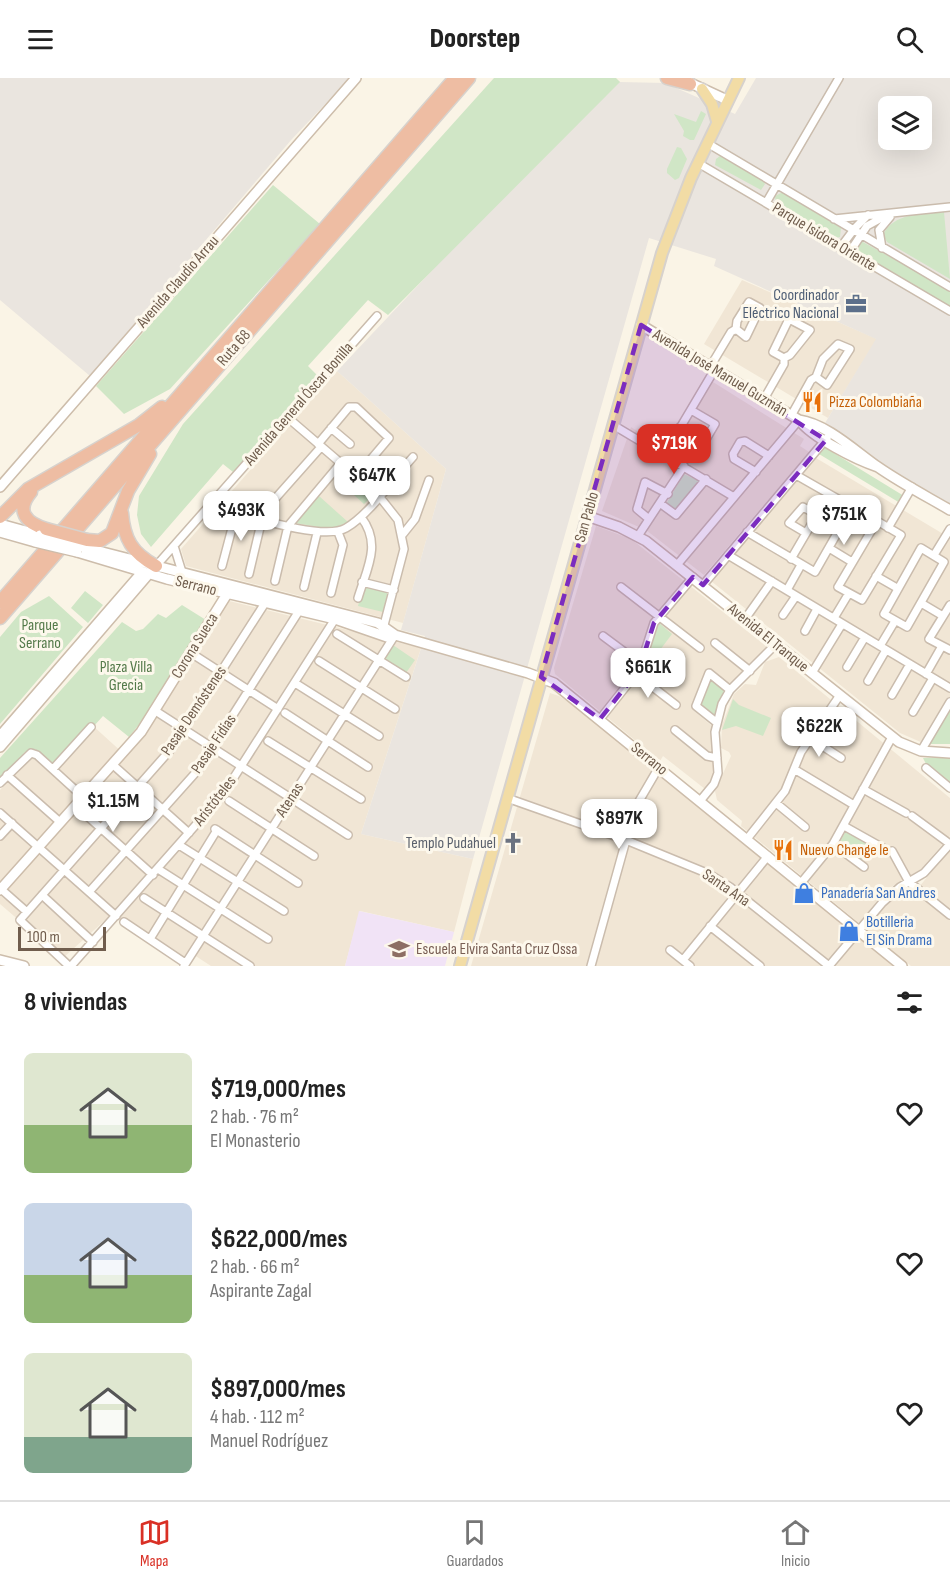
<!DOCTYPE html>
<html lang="es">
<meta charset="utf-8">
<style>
:root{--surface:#fff;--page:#f6f6f6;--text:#222;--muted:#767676;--line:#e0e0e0;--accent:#d93025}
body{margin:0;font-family:"Sofia Sans Condensed",sans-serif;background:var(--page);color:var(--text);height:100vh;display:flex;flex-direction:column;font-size:22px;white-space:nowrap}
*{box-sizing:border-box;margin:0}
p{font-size:20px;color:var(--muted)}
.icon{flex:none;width:33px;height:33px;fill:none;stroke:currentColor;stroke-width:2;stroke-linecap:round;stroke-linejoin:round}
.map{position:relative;height:888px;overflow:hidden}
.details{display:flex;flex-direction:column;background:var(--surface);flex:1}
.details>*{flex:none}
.fabs{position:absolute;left:878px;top:18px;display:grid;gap:12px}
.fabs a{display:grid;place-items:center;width:54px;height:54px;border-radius:9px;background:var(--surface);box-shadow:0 6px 24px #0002;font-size:30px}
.scale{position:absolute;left:18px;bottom:15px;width:88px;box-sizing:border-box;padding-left:6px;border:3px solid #705d4d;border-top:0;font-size:16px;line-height:21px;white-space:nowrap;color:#705d4d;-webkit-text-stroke:4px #fdf8ec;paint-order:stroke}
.price{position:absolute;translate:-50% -51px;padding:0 14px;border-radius:12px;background:#fff;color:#222;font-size:20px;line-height:39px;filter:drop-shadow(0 2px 3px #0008)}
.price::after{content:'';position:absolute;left:50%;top:36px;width:18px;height:14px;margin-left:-9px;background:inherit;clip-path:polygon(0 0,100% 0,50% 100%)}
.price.selected{background:var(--accent);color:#fff}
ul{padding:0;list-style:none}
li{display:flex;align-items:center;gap:18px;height:150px;padding:0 24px}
li span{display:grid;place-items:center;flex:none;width:168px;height:120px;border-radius:9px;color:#555}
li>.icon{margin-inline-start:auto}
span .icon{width:72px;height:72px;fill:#fffc;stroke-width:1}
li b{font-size:26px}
h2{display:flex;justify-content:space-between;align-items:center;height:72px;padding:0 24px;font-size:26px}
header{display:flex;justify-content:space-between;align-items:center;height:78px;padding:0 24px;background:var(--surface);font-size:27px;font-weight:800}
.dock{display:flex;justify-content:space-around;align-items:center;height:84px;border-top:2px solid var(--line);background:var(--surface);font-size:16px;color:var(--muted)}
.dock a{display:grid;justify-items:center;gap:3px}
.dock .selected{color:var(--accent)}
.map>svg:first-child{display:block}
.residential{fill:#f1e6d5}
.industrial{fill:#eae5df;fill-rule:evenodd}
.education{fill:#f1e3f6}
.green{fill:#d0e6c6}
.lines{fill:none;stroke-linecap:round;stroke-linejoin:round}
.street-casing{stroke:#cabcad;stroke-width:10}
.secondary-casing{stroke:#cdbdab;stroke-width:12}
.primary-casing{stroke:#d7d2cd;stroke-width:14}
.highway-casing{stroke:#d7d2cd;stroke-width:15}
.street{stroke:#fff;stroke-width:7}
.secondary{stroke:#fff;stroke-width:9}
.primary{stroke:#f2dca5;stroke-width:10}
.highway{stroke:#eebda3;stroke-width:12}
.secondary-bridge-casing{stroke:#cdbdab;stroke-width:12;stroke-linecap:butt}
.highway-bridge-casing{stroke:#d7d2cd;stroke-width:15;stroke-linecap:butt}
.secondary-bridge{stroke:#fff;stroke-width:9}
.highway-bridge{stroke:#eebda3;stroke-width:12}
.marked{fill:#7b2cbf;fill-opacity:0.2;stroke:#7b2cbf;stroke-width:4.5;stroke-dasharray:12 8;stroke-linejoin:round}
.labels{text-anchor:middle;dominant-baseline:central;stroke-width:6;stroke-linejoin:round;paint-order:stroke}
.street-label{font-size:16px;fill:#705d4d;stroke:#fdf8ec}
.service-label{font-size:16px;fill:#4e5e75;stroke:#fdf8ec;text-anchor:end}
.food-label{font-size:16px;fill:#c56008;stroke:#fdf8ec;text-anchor:start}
.park-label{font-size:16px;fill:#547a4a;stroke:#fdf8ec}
.worship-label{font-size:16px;fill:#5b616d;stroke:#fdf8ec;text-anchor:end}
.shop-label{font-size:16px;fill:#366cbe;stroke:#fdf8ec;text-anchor:start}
.education-label{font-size:16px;fill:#785e54;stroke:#fdf8ec;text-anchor:start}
</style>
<header><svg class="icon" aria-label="menu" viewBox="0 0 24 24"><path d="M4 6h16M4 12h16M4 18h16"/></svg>Doorstep<svg class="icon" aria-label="search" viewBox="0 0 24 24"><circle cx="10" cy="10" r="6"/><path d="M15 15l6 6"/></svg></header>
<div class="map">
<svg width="950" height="888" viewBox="0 0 950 888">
<rect width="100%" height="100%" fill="#faf4e6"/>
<path class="residential" d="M 742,202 L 877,261 L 828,340 L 704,266 Z
M 337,293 L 446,391 L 403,545 L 186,488 L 181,471 Z
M 705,299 L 804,361 L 800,368 L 809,374 L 704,497 L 646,452 L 602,433 L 631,349 L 661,369 L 665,368 Z
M 816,380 L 950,460 L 950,621 L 923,665 L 900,655 L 711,503 Z
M 596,448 L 631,461 L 767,569 L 754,588 L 730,609 L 707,594 L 693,632 L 712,648 L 714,698 L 705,711 L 663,678 L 660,683 L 555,596 L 554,590 Z
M 229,523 L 421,570 L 361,756 L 473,781 L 454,854 L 360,833 L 345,888 L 211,888 L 188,873 L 183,880 L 112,836 L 63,880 L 0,826 L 0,712 L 28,681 L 34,680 L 52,695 L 92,647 L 124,676 L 140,658 Z
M 779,579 L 950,720 L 950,758 L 920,792 L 886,812 L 859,845 L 741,748 L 742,743 L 717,722 L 715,713 L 731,678 L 729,674 L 721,670 L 722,647 L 734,616 L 745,606 L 756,607 L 765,584 Z
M 550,615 L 559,618 L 578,630 L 895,888 L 471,888 Z
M 950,771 L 950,888 L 911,888 L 865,850 L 896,817 L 908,809 L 915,814 Z"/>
<path class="industrial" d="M 0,0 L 350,0 L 292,61 L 90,298 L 0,222 Z
M 614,0 L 620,4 L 665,5 L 735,36 L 756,0 L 950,0 L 950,427 L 822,350 L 876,261 L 714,188 L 716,181 L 649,160 L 473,781 L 361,756 L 425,558 L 401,552 L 446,391 L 337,293 ZM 888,28 L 921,28 L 921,62 L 888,62 Z"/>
<path class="education" d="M 359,833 L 454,854 L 445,888 L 345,888 Z"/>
<path class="green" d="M 494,0 L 616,0 L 620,4 L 388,237 L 368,222 L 308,288 L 318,298 L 233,394 L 223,386 L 151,469 L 141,456 L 137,437 L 139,418 L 183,346 Z
M 701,33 L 706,36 L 694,62 L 690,62 L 683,58 L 684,53 L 674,36 L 696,44 Z
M 677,69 L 681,70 L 687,81 L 679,100 L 675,102 L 667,95 L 667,91 Z
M 720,78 L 763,103 L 765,106 L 761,112 L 715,87 L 716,81 Z
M 273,107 L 320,146 L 170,311 L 124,336 L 96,308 Z
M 783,114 L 841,150 L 840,159 L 835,160 L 776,126 L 775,118 Z
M 944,134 L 950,201 L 887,164 L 883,157 C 894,134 921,137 944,134 Z
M 861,163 L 950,212 L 950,229 L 857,173 Z
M 824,369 L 904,418 L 900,425 L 819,376 Z
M 341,393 L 371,419 L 364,426 L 335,400 Z
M 684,396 L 701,404 L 676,433 L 666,426 Z
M 319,418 L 348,444 L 331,451 L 295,445 Z
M 364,506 L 388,512 L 383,534 L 358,528 Z
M 85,513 L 103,527 L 88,545 L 71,530 Z
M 49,518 L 83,549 L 0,646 L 0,559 L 21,534 Z
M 182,527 L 206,542 L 148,635 L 129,659 L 103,638 L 56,690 L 35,671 L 25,674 L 0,702 L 0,680 L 122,544 L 136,553 L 143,551 L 158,536 L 166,540 Z
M 659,545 L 672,556 L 648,588 L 654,554 Z
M 393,567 L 415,582 L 406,595 L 384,581 Z
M 709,599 L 725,611 L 714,640 L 699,627 Z
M 733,621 L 739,627 L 771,640 L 763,658 L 736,648 L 722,652 Z
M 950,630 L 950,666 L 927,666 Z
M 950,679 L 950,705 L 927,688 L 923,680 Z
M 846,753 L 870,766 L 861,784 L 838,767 Z"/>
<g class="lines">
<defs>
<path id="street" d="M 707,65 L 950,209
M 698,85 L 950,233
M 766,125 L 839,0
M 834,141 L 950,129
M 840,170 L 855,150 L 868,137
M 882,170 L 879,152 L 890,139
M 849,175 L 867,148 L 885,138
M 749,224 L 760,230 L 746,259 L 736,251 L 737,243 Z
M 789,241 L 810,252 L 790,277 L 784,280 L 773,274 Z
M 710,289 L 731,254 L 736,251
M 764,321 L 784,286 L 784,280
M 791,338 L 811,302 L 816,299 L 823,281 L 838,266 L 850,271 L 827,307 L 816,299
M 287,339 L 379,418 L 398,442 L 404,471 L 384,547
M 613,347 L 734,419
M 680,349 L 705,363 L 715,346 L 691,332
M 331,350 L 350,366
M 318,366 L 349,329 L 356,329 L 389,360 L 356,399
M 664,377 L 715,291
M 756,394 L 734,381 L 733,376 L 740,364 L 745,363 L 769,378
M 661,426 L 676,437 L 706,401
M 211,428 C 240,435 322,464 346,450 C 370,436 394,400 413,379
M 258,440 L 321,369
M 649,441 L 637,431 L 645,404 L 668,416
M 877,443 L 901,457 L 862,522 L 838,509 Z
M 888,450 L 912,409
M 747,454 L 815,494 L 852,429 L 796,397
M 806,455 L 789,445 L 803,429 L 817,437
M 403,456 L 415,441 L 429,402
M 638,458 L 684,388
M 174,468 L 182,494
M 829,470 L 852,484
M 921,470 L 944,484 L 907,549 L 884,536 Z
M 728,477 L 950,610
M 934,477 L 950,451
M 791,481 L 829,416
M 677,487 L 799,342
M 156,488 L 377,238
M 222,488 L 236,435
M 249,496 L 262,441
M 876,498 L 897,510
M 275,503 L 288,448 L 340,386
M 362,504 L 394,512
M 703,507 L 827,360
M 304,509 L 317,455
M 621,509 L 700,570
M 787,512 L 801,487
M 331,515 L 343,467 L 338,454
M 358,520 C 367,490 382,466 361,439
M 921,525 L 943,538
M 950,527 L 929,561 L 950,572
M 783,537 L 796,518
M 834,540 L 849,515
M 745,541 L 772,503
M 805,553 L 817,531
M 337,556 L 406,599
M 603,558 L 642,587
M 715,565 L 750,593
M 880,568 L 895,543
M 191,575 L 278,631
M 319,583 L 395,631
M 847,589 L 865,559
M 812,595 L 842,546
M 636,596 L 676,627
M 926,596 L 942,568
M 868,603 L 886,572
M 295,605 L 379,658
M 892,617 L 910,586
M 154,632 L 348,757
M 913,634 L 933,600
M 285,635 L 368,689
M 600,641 L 639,592 L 654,545 L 693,499
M 716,644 L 696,628 L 709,595 L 730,612
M 675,652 L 707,678 L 717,680
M 810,660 L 841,680
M 268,663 L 361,721
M 921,673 L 950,624
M 112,686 L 189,755
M 926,690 L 950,710
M 53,691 L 91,649
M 794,691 L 854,727
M 7,697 L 60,744
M 0,705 L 31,675 L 37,677 L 83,719
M 863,711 L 906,735
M 507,720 L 626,762 L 709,796 L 730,809 L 829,888
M 229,723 L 314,778
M 700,723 L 714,706 L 718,695 L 715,654 L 722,626 L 730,612 L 776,566
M 776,725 L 805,749
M 76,728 L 153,797
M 0,735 L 116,838
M 844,748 L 885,771
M 215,751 L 298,805
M 0,758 L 12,745
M 747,761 L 785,713 L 801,674 L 840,617
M 833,766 L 864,789
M 179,767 L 284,833
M 892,773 L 909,804 L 950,837
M 158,791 L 268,861
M 801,805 L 833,766 L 892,659
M 1,811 L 27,834
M 89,814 L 198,692 L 299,533
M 42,817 L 93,864
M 144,820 L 250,888
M 124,844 L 185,885
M 710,848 L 760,888
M 150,861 L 217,752
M 670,872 L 690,888
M 683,882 L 768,778
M 69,888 L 20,842 L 172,670 L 265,525
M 71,888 L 224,715 L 335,541
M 184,888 L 395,557
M 591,888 L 635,730 L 659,689
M 829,888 L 882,825 L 900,809 L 924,795 L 950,766 L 912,738"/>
<path id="secondary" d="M 686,3 L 727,22
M 641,247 L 799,342 C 813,360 855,381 878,389
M 799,342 C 827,346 855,373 878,389 C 901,405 926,418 950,432
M 0,409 L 356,0
M 587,438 L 619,449 L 646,463 L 899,664 L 921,673 L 950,675
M 0,446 L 40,457
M 0,454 L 35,464
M 83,469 L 378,545 L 395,557 L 528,595 L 554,605 L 902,888
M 77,474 L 167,501 L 335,541 L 387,559 L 392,555
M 0,658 L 138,499 L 149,495
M 0,669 L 152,492
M 0,812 L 141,654 L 227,516
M 0,882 L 24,888"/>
<path id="primary" d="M 702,11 L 712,26 L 717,43
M 460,888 L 662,175 L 691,100 L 739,0"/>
<path id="highway" d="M 667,0 L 690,6
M 31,414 C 15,433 26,445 46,451
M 122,435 C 124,461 132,475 156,488
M 0,439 L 28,411 L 139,347 L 162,329
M 87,462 L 100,463 L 112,455 L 128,413 L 150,376
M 0,524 L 455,0
M 0,540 L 469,0"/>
</defs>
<use href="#street" class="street-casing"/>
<use href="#secondary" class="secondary-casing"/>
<use href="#primary" class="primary-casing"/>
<use href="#highway" class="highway-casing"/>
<use href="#street" class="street"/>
<use href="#secondary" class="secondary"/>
<use href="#primary" class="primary"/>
<use href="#highway" class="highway"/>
<defs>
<path id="secondary-bridge" d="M 40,457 L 83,469
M 35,464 L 77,474"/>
<path id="highway-bridge" d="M 46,451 L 87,462"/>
</defs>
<use href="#secondary-bridge" class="secondary-bridge-casing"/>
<use href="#highway-bridge" class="highway-bridge-casing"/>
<use href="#secondary-bridge" class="secondary-bridge"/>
<use href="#highway-bridge" class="highway-bridge"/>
</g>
<path class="marked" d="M 641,247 L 826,362 L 703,507 L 693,499 L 654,545 L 639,592 L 600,641 L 541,599 Z"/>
<defs>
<symbol id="office-bare" viewBox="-9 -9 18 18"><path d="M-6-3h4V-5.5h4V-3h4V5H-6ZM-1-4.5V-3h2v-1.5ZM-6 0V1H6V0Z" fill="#5c6f8a" stroke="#fdf8ec" stroke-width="2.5" paint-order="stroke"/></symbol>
<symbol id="restaurant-bare" viewBox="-9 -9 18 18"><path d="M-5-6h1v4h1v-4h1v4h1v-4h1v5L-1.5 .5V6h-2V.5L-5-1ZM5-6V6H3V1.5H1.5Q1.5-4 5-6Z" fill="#e8710a" stroke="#fdf8ec" stroke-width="2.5" paint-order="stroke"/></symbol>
<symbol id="church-bare" viewBox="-9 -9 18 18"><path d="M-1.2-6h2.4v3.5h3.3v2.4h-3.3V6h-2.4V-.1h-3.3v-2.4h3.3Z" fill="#6b7280" stroke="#fdf8ec" stroke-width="2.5" paint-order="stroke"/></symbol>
<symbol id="shop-bare" viewBox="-9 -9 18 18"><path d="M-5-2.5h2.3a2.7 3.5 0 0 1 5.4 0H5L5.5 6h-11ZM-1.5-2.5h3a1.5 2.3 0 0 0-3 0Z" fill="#3f7fe0" stroke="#fdf8ec" stroke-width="2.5" paint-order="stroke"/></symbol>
<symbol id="school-bare" viewBox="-9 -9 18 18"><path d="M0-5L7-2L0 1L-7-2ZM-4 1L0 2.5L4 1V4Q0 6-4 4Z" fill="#8d6e63" stroke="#fdf8ec" stroke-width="2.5" paint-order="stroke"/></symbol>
</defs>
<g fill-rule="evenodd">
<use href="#office-bare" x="841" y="211" width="30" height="30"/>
<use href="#restaurant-bare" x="797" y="309" width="30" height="30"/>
<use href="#church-bare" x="498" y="750" width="30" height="30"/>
<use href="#restaurant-bare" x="768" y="757" width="30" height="30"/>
<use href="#shop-bare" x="789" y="800" width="30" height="30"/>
<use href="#shop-bare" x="834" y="838" width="30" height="30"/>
<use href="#school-bare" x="384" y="856" width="30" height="30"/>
</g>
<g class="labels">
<g class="street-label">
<text transform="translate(824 159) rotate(31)">Parque Isidora Oriente</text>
<text transform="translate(178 204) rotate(-49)">Avenida Claudio Arrau</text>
<text transform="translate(234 270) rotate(-49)">Ruta 68</text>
<text transform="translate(720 295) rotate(31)">Avenida José Manuel Guzmán</text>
<text transform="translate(299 326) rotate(-49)">Avenida General Óscar Bonilla</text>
<text transform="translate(587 439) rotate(-74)">San Pablo</text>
<text transform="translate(196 508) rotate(14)">Serrano</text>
<text transform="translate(768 560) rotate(39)">Avenida El Tranque</text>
<text transform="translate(195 568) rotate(-58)">Corona Sueca</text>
<text transform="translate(194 633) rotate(-56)">Pasaje Demóstenes</text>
<text transform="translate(214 666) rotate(-56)">Pasaje Fidias</text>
<text transform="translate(649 681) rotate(39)">Serrano</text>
<text transform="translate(290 722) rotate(-57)">Atenas</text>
<text transform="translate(215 723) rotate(-52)">Aristóteles</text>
<text transform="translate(726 810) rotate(34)">Santa Ana</text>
</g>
<g class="service-label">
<text x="839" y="217">Coordinador<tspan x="839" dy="18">Eléctrico Nacional</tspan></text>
</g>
<g class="food-label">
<text x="829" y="324">Pizza Colombiaña</text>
<text x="800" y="772">Nuevo Change le</text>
</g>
<g class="park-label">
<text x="40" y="547">Parque<tspan x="40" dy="18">Serrano</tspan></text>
<text x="126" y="589">Plaza Villa<tspan x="126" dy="18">Grecia</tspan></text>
</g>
<g class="worship-label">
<text x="496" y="765">Templo Pudahuel</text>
</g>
<g class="shop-label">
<text x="821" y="815">Panadería San Andres</text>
<text x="866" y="844">Botilleria<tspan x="866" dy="18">El Sin Drama</tspan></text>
</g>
<g class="education-label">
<text x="416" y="871">Escuela Elvira Santa Cruz Ossa</text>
</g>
</g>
</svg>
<div class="fabs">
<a><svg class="icon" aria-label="layers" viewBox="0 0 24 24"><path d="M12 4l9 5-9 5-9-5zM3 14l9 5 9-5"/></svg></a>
</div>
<div class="scale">100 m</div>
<b class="price selected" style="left:674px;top:397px">$719K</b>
<b class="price" style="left:372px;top:429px">$647K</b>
<b class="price" style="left:241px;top:464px">$493K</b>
<b class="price" style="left:844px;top:468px">$751K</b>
<b class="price" style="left:648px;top:621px">$661K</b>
<b class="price" style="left:819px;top:680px">$622K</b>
<b class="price" style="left:113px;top:755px">$1.15M</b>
<b class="price" style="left:619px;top:772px">$897K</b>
</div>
<section class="details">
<h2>8 viviendas<svg class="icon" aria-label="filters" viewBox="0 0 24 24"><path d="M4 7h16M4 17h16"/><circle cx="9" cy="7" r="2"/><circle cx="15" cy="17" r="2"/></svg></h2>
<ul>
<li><span style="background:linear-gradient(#dfe7d0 60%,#8fb573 0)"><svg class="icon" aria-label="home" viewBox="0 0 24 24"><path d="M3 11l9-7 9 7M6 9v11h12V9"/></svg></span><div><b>$719,000/mes</b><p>2 hab. · 76 m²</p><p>El Monasterio</p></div><svg class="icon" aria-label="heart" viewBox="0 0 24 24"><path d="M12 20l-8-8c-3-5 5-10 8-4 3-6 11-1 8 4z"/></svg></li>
<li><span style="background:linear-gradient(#c9d6e8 60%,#8fb573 0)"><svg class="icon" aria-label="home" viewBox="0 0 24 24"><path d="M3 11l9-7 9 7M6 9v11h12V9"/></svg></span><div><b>$622,000/mes</b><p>2 hab. · 66 m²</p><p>Aspirante Zagal</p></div><svg class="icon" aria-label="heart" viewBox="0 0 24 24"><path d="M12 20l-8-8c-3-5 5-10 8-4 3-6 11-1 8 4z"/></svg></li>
<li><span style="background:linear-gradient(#dfe7d0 70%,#7fa58c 0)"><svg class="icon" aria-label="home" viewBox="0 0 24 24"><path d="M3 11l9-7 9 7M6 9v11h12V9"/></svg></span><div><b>$897,000/mes</b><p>4 hab. · 112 m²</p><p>Manuel Rodríguez</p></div><svg class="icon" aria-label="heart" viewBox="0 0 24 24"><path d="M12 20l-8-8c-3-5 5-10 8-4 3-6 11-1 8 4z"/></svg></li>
</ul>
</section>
<nav class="dock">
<a class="selected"><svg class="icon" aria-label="map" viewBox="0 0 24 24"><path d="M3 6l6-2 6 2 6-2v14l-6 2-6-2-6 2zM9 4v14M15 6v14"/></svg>Mapa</a>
<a><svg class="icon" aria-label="saved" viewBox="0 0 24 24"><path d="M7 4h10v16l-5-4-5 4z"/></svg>Guardados</a>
<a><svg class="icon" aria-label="home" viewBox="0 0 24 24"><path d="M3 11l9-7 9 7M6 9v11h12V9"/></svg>Inicio</a>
</nav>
